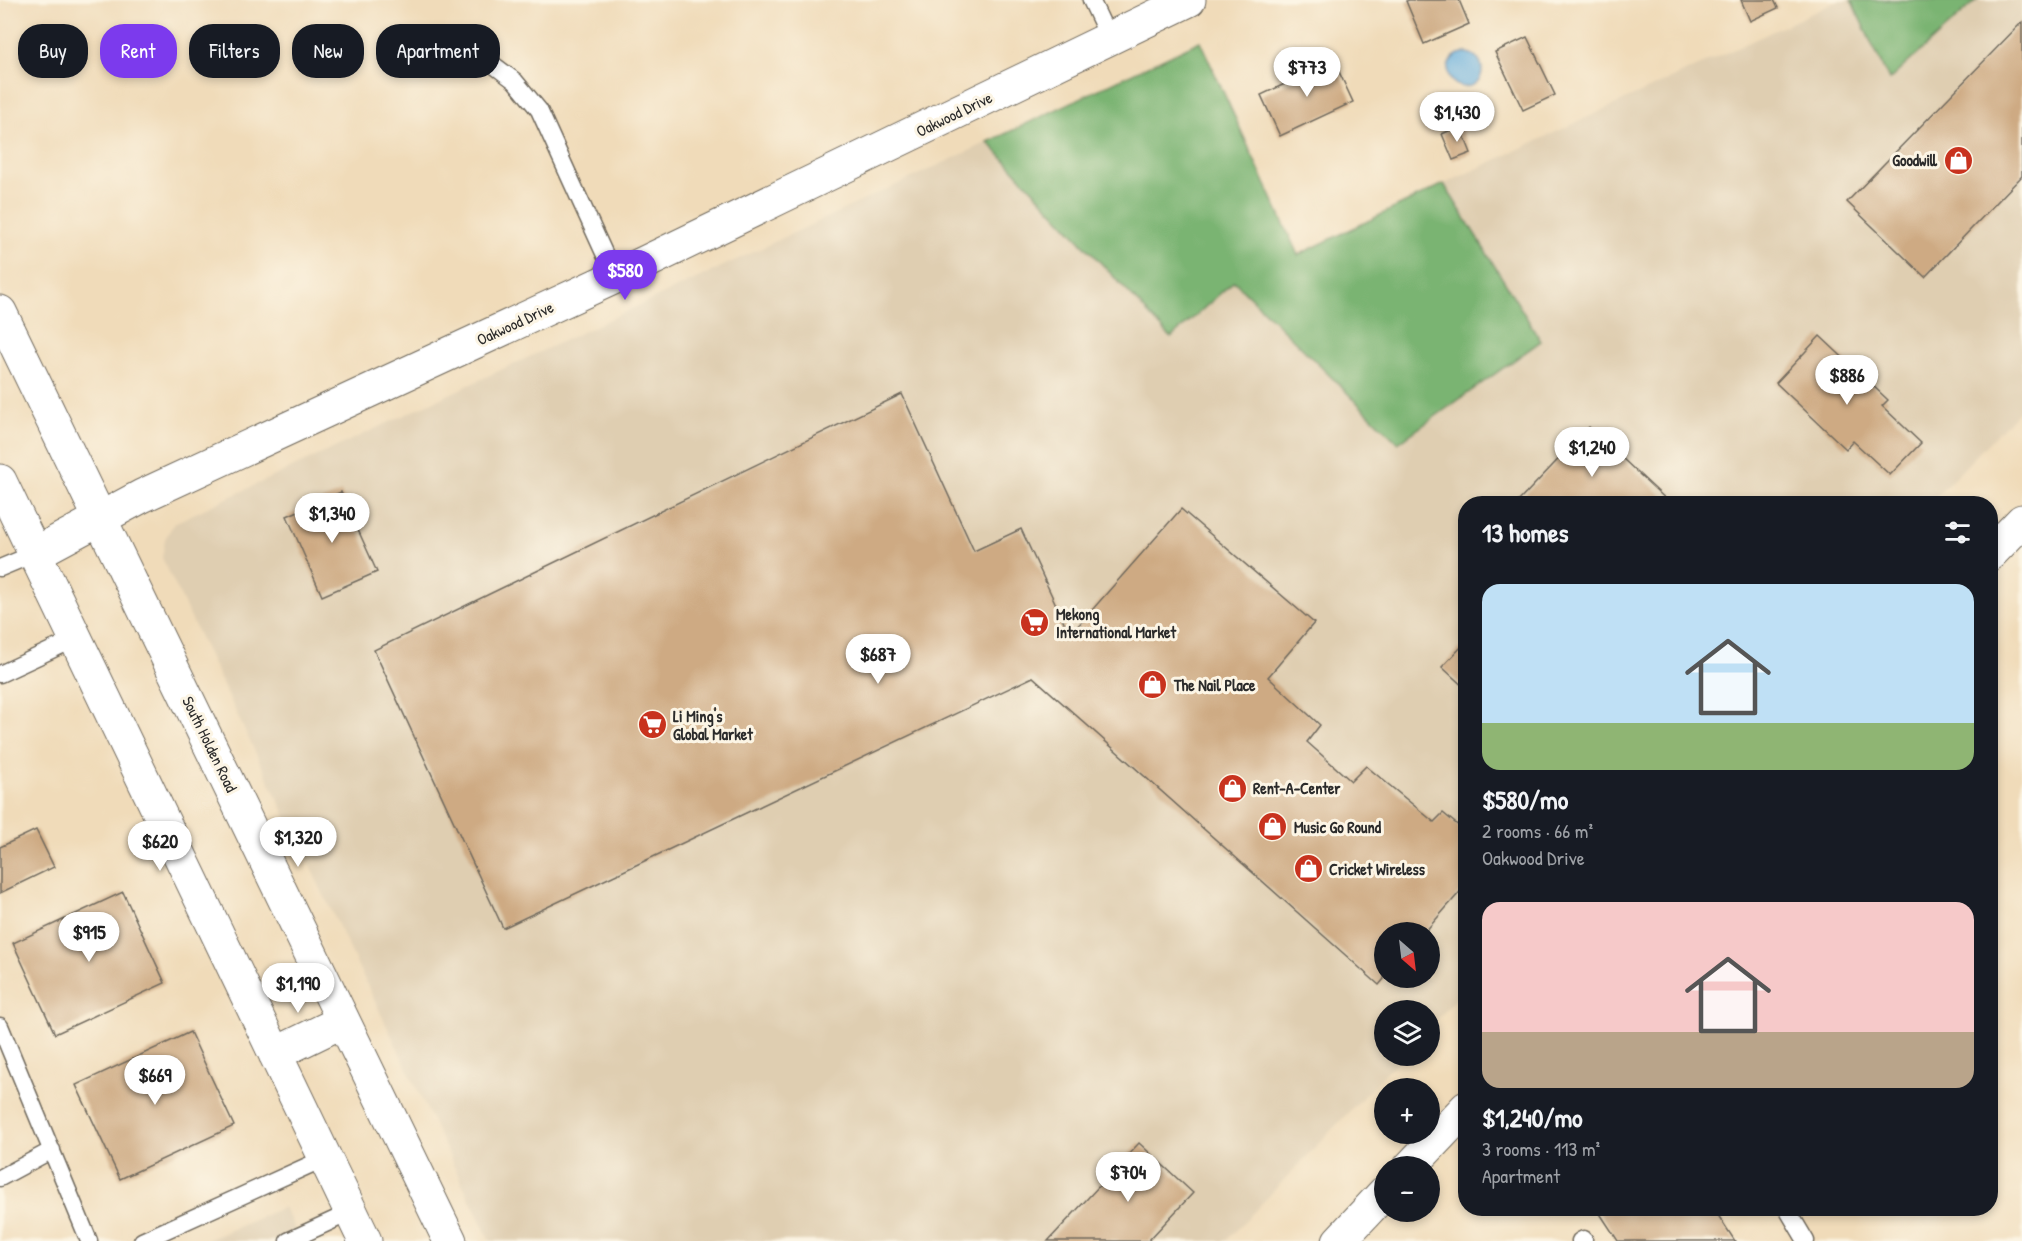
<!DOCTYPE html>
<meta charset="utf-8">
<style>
:root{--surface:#171b24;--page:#20242c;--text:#f1f3f6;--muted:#9ea1a6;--accent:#7c3aed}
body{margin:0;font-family:"Patrick Hand",sans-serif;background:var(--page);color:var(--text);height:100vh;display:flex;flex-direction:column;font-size:22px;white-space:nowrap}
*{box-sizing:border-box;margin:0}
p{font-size:20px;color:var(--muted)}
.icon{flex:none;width:33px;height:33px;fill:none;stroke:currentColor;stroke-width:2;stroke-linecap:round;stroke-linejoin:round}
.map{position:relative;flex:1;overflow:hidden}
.details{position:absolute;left:1458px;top:496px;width:540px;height:720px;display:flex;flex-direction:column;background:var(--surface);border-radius:24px;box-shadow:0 3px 9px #0003}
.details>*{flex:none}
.hud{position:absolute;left:18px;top:24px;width:570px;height:54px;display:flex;gap:12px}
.needle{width:39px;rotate:152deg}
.controls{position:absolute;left:1374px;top:922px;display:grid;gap:12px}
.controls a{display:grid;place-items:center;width:66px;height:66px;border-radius:50%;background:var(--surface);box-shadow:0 3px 9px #0003;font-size:30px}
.price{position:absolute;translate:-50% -51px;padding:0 14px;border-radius:21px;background:#fff;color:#222;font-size:20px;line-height:39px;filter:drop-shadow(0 2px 3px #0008)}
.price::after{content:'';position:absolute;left:50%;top:36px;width:18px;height:14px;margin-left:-9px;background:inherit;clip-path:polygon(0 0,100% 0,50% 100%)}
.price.current{background:var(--accent);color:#fff}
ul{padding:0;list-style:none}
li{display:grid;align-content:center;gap:12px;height:318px;padding:0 24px}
li span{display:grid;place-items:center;height:186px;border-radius:18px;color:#555}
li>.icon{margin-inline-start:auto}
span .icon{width:108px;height:108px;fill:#fffc;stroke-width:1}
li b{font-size:26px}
h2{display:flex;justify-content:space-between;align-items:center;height:72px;padding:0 24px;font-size:26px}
.tag{padding:0 21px;border-radius:24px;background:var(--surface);box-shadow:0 3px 9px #0003;font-size:21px;line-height:54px}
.tag.current{background:var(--accent);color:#fff}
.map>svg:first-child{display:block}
.built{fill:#dfceb1;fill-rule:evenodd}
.forest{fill:#7ab472;stroke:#52704e;stroke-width:1.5}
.water{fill:#66aedd;stroke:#486c84;stroke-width:1.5}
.building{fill:#ceaa83}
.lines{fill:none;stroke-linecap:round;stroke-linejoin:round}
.lane-casing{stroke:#70695d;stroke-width:19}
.street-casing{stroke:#70695d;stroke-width:35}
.secondary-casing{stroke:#70695d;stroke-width:35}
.primary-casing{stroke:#70695d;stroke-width:35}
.lane{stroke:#fff;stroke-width:16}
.street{stroke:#fff;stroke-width:33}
.secondary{stroke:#fff;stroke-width:33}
.primary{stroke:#fff;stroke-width:33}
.labels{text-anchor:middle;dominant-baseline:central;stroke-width:6;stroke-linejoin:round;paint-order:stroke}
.street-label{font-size:16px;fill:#2b2b2b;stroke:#fcf5e5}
.poi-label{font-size:16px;font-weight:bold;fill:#2b2b2b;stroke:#fcf5e5;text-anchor:start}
</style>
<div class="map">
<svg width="2022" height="1241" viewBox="0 0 2022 1241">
<rect width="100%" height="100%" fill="#fcf5e5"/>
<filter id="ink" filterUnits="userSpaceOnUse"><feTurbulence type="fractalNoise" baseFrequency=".0167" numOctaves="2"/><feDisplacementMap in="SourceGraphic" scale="12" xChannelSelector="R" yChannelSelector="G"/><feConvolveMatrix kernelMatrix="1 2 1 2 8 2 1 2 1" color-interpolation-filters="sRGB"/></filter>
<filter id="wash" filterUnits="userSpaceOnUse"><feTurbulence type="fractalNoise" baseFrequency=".008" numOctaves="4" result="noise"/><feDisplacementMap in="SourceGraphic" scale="24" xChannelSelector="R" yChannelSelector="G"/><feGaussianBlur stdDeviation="1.35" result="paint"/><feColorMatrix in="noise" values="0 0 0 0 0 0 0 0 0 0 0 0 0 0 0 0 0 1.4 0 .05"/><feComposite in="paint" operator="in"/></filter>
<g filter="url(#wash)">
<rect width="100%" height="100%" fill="#f0dbb9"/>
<path class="built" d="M 1840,0 L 1851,0 L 1889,80 L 1977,0 L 2022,0 L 2022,408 L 1929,504 L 1466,504 L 1465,989 L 1430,1027 L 1430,1011 L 1384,1011 L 1384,1056 L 1402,1056 L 1226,1241 L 490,1241 L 162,558 L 165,539 L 174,523 L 988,142 L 1171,338 L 1234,281 L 1399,443 L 1540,341 L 1444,184 ZM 1384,933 L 1430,933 L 1430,978 L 1384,978 Z
M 284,1207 L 301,1241 L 205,1241 Z"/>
<path class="forest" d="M 1851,0 L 1977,0 L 1889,80 Z
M 1200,41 L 1298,255 L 1444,184 L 1541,341 L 1398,443 L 1234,281 L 1171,338 L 988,142 Z"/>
<path class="water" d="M1448 70a17 17 0 1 1 34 0a17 17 0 1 1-34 0Z"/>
<g id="blocks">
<path class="building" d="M 1409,0 L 1459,0 L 1469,24 L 1424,44 L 1406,1 Z
M 1741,0 L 1774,0 L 1778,8 L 1750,21 Z
M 2022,22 L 2022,176 L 1925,277 L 1847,202 Z
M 1527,37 L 1555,95 L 1523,110 L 1495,52 Z
M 1334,61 L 1353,102 L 1280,136 L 1261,95 Z
M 1460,126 L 1471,153 L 1453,160 L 1442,134 Z
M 1820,336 L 1888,400 L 1882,406 L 1921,443 L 1890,475 L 1853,441 L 1846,449 L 1776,383 Z
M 902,394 L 974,551 L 1021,529 L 1070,635 L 1181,509 L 1314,623 L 1268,677 L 1320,725 L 1307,742 L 1351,781 L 1366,766 L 1434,822 L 1443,813 L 1466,832 L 1466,885 L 1424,933 L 1384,933 L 1384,979 L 1379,985 L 1033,677 L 503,928 L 374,650 Z
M 1589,427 L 1671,504 L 1516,504 Z
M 341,492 L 377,572 L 322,596 L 287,516 Z
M 1466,642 L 1466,689 L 1442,667 Z
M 36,830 L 54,867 L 0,893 L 0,847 Z
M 123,892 L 165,983 L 55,1034 L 13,943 Z
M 190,1032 L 234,1126 L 120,1179 L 76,1085 Z
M 1139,1143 L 1193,1193 L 1148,1241 L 1048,1241 Z
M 1597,1209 L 1714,1209 L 1735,1241 L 1618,1241 Z"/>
</g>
</g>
<g filter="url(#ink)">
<use href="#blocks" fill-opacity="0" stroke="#70695d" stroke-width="1.5"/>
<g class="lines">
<defs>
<path id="lane" d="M 1091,0 L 1109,38
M 483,57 L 515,81 L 539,110 L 615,277
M 0,568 L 36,553
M 0,674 L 77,638
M 0,1026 L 89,1241
M 0,1178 L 52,1150
M 1787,1209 L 1806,1241
M 142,1241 L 325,1158
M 288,1241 L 351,1212
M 1580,1241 L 1584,1239"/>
<path id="street" d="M 36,553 L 142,496 L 615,277 L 1189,0"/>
<path id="secondary" d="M 0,312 L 450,1241
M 0,481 L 365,1241
M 275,1054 L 343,1021"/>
<path id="primary" d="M 1990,554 L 2022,521
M 1410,1167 L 1466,1108
M 1339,1241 L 1384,1193"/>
</defs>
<use href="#lane" class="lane-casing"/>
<use href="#street" class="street-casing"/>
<use href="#secondary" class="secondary-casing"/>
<use href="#primary" class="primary-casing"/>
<use href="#lane" class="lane"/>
<use href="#street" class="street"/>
<use href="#secondary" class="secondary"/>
<use href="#primary" class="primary"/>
</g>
</g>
<defs>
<symbol id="shop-disc" viewBox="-11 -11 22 22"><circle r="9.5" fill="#c8321e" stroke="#fcf5e5"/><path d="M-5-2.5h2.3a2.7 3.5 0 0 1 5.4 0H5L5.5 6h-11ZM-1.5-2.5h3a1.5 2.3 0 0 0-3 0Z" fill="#fff"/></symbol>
<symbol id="supermarket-disc" viewBox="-11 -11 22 22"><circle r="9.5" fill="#c8321e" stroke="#fcf5e5"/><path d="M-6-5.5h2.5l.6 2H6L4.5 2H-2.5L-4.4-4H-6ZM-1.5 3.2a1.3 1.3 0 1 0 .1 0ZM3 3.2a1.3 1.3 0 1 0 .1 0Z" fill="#fff"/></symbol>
</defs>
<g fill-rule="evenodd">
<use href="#shop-disc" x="1942" y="144" width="33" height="33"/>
<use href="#supermarket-disc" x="1018" y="606" width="33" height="33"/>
<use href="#shop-disc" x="1136" y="668" width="33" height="33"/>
<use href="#supermarket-disc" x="636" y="708" width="33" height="33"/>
<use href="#shop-disc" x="1216" y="772" width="33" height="33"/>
<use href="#shop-disc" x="1256" y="810" width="33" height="33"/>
<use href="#shop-disc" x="1292" y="852" width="33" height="33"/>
</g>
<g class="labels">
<g class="street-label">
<text transform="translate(954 114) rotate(-26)">Oakwood Drive</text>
<text transform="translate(515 323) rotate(-25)">Oakwood Drive</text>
<text transform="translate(210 744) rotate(64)">South Holden Road</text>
</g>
<g class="poi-label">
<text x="1937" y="160" text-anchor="end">Goodwill</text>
<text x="1056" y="614">Mekong<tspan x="1056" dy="18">International Market</tspan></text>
<text x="1174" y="685">The Nail Place</text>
<text x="673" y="716">Li Ming's<tspan x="673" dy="18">Global Market</tspan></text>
<text x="1253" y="788">Rent-A-Center</text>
<text x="1294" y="827">Music Go Round</text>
<text x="1329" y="869">Cricket Wireless</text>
</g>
</g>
</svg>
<div class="controls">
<a><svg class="needle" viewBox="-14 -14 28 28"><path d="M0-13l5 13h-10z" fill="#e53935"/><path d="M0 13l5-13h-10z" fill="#9ea1a6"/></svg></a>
<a><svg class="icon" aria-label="layers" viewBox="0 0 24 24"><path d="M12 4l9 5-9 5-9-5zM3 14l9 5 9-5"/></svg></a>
<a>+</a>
<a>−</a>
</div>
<b class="price" style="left:1307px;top:98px">$773</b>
<b class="price" style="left:1457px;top:143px">$1,430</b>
<b class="price current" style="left:625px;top:301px">$580</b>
<b class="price" style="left:1847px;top:406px">$886</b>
<b class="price" style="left:1592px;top:478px">$1,240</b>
<b class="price" style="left:332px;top:544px">$1,340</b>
<b class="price" style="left:878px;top:685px">$687</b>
<b class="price" style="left:298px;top:868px">$1,320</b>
<b class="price" style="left:160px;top:872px">$620</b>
<b class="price" style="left:89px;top:963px">$915</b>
<b class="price" style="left:298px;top:1014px">$1,190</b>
<b class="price" style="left:155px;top:1106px">$669</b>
<b class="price" style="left:1128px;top:1203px">$704</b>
<div class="hud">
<a class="tag">Buy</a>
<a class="tag current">Rent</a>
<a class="tag">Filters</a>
<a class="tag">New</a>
<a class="tag">Apartment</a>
</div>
<section class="details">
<h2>13 homes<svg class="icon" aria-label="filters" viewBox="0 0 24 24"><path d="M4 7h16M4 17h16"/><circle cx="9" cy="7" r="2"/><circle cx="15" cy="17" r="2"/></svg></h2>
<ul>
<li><span style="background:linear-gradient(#bfe0f5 75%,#8fb573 0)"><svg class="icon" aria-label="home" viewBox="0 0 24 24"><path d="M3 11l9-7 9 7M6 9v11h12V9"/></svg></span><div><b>$580/mo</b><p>2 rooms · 66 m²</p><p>Oakwood Drive</p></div></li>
<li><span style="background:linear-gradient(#f6c9c9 70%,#b9a48a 0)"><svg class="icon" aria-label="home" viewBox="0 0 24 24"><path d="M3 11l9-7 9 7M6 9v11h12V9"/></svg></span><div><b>$1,240/mo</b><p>3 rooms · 113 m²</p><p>Apartment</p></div></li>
</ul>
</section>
</div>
